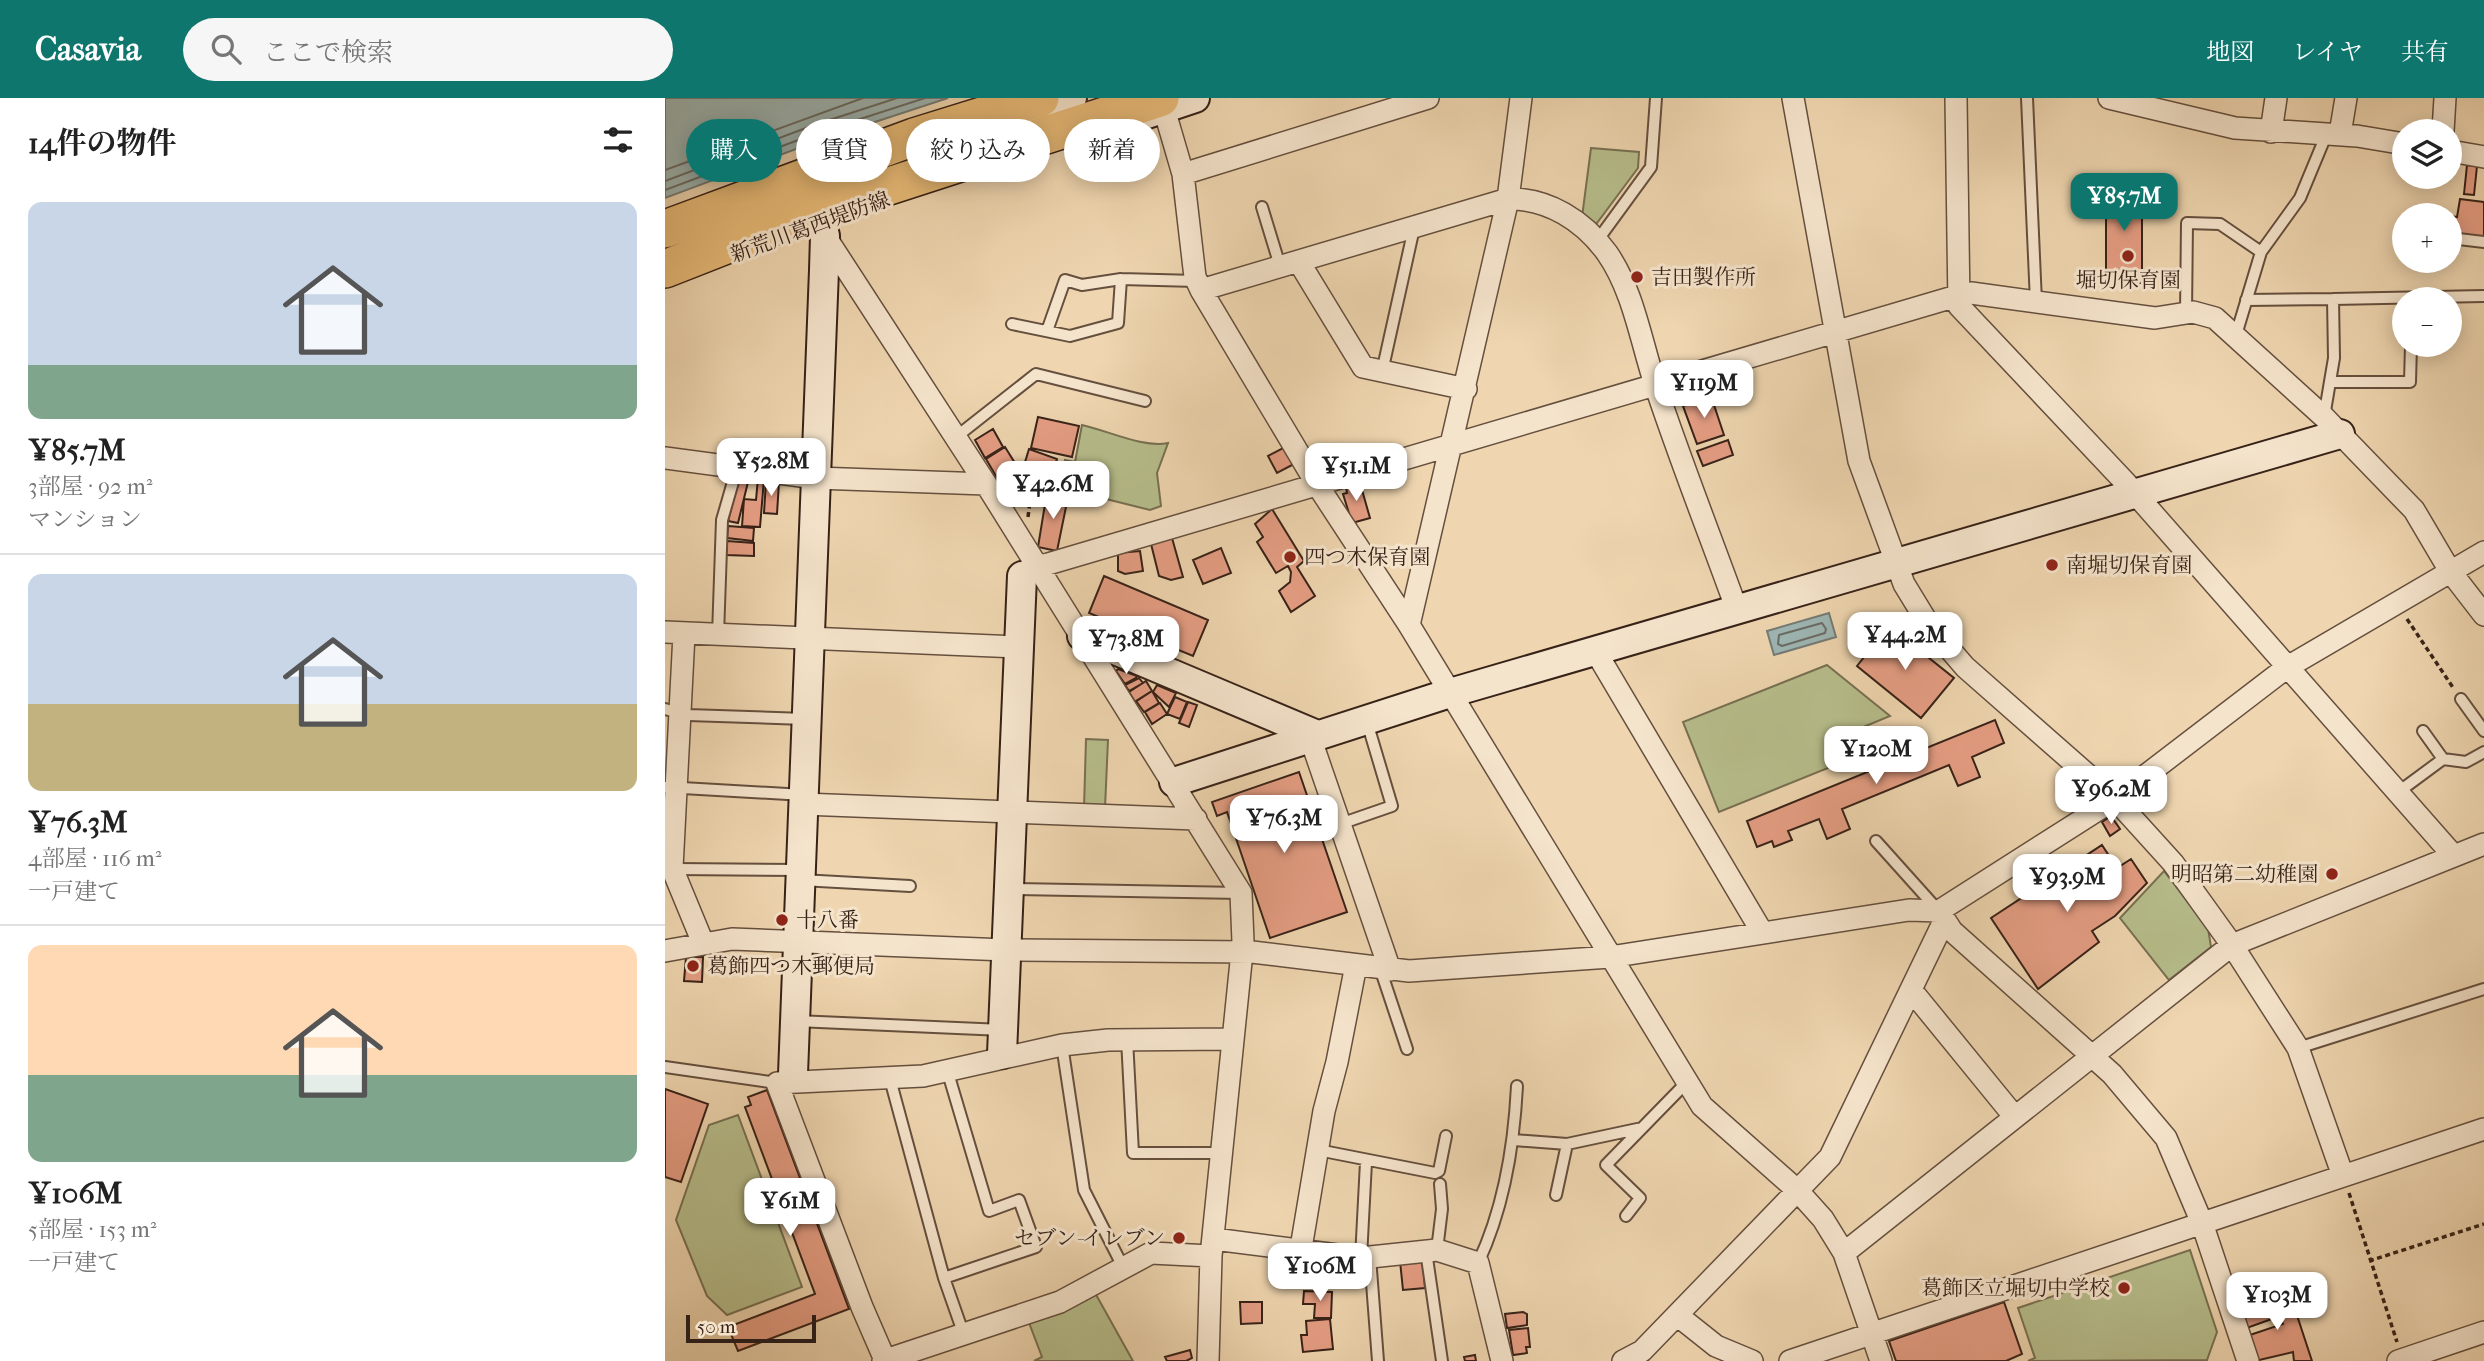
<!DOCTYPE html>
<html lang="ja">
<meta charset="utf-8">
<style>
:root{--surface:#fff;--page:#f6f6f6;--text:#222;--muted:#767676;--line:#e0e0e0;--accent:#0f766e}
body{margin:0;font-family:"IM FELL French Canon","Noto Serif JP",serif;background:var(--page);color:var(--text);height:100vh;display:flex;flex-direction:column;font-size:26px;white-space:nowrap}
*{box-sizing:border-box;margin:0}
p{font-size:23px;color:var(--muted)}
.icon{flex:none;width:38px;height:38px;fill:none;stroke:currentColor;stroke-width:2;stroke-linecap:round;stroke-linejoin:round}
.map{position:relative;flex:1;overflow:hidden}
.sheet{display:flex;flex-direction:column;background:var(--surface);width:665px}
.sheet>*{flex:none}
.top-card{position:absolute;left:21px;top:21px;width:665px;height:63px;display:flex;gap:14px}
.fabs{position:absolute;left:1727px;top:21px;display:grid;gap:14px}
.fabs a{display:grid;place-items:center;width:70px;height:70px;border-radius:50%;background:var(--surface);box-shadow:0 4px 18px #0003;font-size:35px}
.scale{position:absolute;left:21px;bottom:18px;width:130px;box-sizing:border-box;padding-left:7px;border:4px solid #372218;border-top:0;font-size:19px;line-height:24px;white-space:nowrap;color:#372218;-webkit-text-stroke:5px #f5e4cc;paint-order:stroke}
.price{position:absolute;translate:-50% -60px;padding:0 16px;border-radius:14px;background:#fff;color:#222;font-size:23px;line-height:46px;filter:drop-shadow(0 2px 4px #0008)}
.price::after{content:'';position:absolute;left:50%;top:42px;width:21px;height:16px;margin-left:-10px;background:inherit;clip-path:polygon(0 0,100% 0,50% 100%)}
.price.current{background:var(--accent);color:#fff}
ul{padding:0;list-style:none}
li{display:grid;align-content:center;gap:14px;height:371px;padding:0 28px}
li+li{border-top:2px solid var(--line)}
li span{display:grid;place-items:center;height:217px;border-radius:14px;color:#555}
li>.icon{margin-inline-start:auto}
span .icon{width:126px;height:126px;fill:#fffc;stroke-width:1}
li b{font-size:30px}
h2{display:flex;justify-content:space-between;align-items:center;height:84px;padding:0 28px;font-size:30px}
.chip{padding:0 24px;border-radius:32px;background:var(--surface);box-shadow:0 4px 18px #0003;font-size:24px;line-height:63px}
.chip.current{background:var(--accent);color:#fff}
header{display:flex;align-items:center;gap:42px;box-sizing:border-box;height:98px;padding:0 35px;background:var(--accent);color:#fff}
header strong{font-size:33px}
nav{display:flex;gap:38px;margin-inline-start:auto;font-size:24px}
.search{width:490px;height:63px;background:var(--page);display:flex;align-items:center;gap:18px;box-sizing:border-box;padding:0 24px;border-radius:38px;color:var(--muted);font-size:26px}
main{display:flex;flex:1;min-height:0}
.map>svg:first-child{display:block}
.green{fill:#b7be8c;stroke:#777052;stroke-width:2}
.water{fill:#9db7b5;stroke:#747b76;stroke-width:2}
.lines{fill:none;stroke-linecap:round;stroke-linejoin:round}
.shore{stroke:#6a6c66;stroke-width:2}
.building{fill:#e69e84;stroke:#372218;stroke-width:2}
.lane-casing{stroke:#654f3e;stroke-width:14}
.street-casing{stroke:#654f3e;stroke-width:24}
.secondary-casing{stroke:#372218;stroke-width:32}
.highway-casing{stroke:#372218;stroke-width:40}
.path{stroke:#372218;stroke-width:3.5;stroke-dasharray:5 3.5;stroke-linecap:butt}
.lane{stroke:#f5e4cc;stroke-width:10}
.street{stroke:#f5e4cc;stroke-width:21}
.secondary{stroke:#f5e4cc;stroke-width:28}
.highway{stroke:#e8bb78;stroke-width:37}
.poi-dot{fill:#8f2418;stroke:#f5e4cc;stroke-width:2.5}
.labels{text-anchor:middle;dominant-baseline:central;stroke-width:6;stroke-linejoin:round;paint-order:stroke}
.street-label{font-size:21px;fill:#372218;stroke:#f5e4cc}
.poi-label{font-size:21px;fill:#372218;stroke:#f5e4cc;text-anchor:start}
</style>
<header>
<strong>Casavia</strong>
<div class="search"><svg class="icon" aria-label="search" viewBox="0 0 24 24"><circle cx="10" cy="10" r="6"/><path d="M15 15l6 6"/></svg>ここで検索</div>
<nav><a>地図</a><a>レイヤ</a><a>共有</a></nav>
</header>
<main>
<section class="sheet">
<h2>14件の物件<svg class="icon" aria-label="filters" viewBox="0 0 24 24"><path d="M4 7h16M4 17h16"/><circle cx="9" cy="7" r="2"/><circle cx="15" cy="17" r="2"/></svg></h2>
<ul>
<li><span style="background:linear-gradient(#c9d6e8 75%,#7fa58c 0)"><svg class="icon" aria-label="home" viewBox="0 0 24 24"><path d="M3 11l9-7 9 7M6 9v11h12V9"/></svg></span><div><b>¥85.7M</b><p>3部屋 · 92 m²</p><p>マンション</p></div></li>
<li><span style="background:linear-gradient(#c9d6e8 60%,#c2b280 0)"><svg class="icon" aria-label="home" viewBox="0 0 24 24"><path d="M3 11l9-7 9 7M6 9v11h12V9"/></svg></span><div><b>¥76.3M</b><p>4部屋 · 116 m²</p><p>一戸建て</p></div></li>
<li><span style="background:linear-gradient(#ffd9b3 60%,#7fa58c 0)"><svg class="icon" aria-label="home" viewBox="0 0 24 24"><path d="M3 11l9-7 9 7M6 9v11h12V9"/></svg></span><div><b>¥106M</b><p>5部屋 · 153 m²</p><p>一戸建て</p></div></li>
</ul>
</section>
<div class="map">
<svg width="1819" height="1263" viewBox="0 0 1819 1263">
<rect width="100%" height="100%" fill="#efd6b0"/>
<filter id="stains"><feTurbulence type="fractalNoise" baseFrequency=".00286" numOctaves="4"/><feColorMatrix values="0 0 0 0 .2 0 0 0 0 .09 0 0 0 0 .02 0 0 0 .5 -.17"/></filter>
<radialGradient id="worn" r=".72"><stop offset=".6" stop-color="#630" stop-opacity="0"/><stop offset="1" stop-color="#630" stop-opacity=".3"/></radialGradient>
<path class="green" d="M 926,50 L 974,54 L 973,70 L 929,129 L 917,119 Z
M 417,327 C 444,333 478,350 503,345 L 492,375 L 496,408 L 485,412 L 393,389 L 400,362 L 410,364 Z
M 1162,567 L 1225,618 L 1191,632 L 1200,655 L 1054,714 L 1018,624 Z
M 421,641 L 443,642 L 440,710 L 419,710 Z
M 1499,773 L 1543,830 L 1546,849 L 1504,882 L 1455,820 Z
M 73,1017 L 137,1189 L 62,1217 L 42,1198 L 11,1122 L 44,1027 Z
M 1525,1152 L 1552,1234 L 1542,1262 L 1363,1263 L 1370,1260 L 1353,1210 Z
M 429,1193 L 468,1263 L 369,1263 L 377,1259 L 363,1222 Z"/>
<path class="water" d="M 0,0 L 283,0 L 155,42 L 0,100 Z
M 1164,515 L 1171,539 L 1109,557 L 1102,533 Z"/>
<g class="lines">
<path class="shore" d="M 0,72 L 198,0
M 0,83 L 149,27 L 232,0
M 0,92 L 152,35 L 260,0
M 1157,525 L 1161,531 L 1160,535 L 1117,548 L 1113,546 L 1114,537 Z"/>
</g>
<path class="building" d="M 1802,67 L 1812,68 L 1809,97 L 1799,96 Z
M 1441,83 L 1448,83 L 1448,88 L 1477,88 L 1477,185 L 1453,185 L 1453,179 L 1441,179 Z
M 1795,101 L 1819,104 L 1819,141 L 1785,137 L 1785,118 L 1792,119 Z
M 1046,298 L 1059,337 L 1032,346 L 1018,308 Z
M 373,319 L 414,328 L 407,359 L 366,350 Z
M 328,331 L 338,349 L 320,360 L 310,342 Z
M 1063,342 L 1068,357 L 1038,368 L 1032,353 Z
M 340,349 L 355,373 L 352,382 L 338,390 L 321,361 Z
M 620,349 L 629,366 L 612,375 L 603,358 Z
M 364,351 L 392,361 L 384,383 L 378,381 L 376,386 L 362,381 L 364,377 L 357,374 Z
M 93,380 L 99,381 L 95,429 L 77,428 L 79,401 L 91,402 Z
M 74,381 L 83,384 L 73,425 L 63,423 Z
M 101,383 L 114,384 L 112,416 L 99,415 Z
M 695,385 L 705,420 L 687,425 L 678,396 L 682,395 L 681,389 Z
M 382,394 L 403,399 L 392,453 L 373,449 Z
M 607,411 L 639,463 L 632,469 L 650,498 L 626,514 L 614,493 L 625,484 L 626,474 L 623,468 L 611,475 L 592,444 L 598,439 L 590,426 Z
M 63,428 L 89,430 L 88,443 L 62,440 Z
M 507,440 L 518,479 L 506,482 L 494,478 L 486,446 Z
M 62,443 L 89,445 L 89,458 L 61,457 Z
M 556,450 L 566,475 L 538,486 L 528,462 Z
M 475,453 L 478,473 L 460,476 L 453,473 L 453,455 Z
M 439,478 L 543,522 L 528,558 L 424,515 Z
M 1224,528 L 1289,580 L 1256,620 L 1192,568 Z
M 453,571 L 472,578 L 471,580 L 460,586 L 451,573 Z
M 474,580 L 478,585 L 464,593 L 460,587 Z
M 481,583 L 487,593 L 470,604 L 464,594 Z
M 492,587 L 511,595 L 504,609 L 488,594 Z
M 487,593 L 494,605 L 479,614 L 471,603 Z
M 510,599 L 522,604 L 515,621 L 502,616 Z
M 523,604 L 532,607 L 524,629 L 514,625 Z
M 495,605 L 502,616 L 487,626 L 480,614 Z
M 1330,622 L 1339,645 L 1307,659 L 1315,679 L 1293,688 L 1284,667 L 1177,711 L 1185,731 L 1162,741 L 1154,721 L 1123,733 L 1127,742 L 1109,749 L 1107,743 L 1092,749 L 1082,723 Z
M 634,674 L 682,814 L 605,840 L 562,714 L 552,718 L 547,704 Z
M 1446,718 L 1455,731 L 1445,738 L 1437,724 Z
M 1437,747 L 1452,770 L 1466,761 L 1482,785 L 1450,818 L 1427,833 L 1434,844 L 1373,891 L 1326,820 Z
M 21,859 L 38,859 L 37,884 L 19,883 Z
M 0,991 L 43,1006 L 16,1084 L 0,1079 Z
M 102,992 L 184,1211 L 73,1253 L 63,1229 L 150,1196 L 80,1009 L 86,1007 L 83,999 Z
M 758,1161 L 760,1190 L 738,1192 L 735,1163 Z
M 639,1193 L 667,1194 L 666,1220 L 649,1220 L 650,1206 L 638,1206 Z
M 1626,1199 L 1647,1263 L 1629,1263 L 1628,1254 L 1590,1263 L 1582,1238 L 1618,1226 L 1615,1218 L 1579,1231 L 1575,1217 Z
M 575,1204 L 597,1204 L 597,1225 L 576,1226 Z
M 1339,1204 L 1357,1256 L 1341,1263 L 1231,1263 L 1224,1243 Z
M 858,1214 L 862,1216 L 862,1227 L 842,1230 L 840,1216 Z
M 665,1221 L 668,1251 L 638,1254 L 636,1237 L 642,1237 L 641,1223 Z
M 863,1230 L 865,1249 L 861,1249 L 862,1255 L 848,1257 L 844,1232 Z
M 525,1252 L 527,1260 L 521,1263 L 502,1263 L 500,1259 Z
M 810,1257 L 811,1263 L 800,1263 L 799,1259 Z"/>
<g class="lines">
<defs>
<path id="lane" d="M 1362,0 L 1371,204
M 597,109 L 615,168
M 1785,140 L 1819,144
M 932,143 L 986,69 L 991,0
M 1596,154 L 1635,100 L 1662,35
M 1668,201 L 1819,198
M 1581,202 L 1668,201 L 1669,260 L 1659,319
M 1521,215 L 1522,125 L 1555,126 L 1596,154 L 1571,237
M 347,226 L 405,238 L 453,225 L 456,181
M 382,233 L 400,182 L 417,187 L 456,181 L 531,183
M 717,274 L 749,130
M 1666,284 L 1745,284 L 1746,247
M 291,339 L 371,276 L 480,303
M 53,537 L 57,422 L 72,370
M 1796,601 L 1819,633
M 0,611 L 23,617 L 140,621
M 1758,633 L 1778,661 L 1801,664 L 1819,654
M 0,689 L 139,697
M 1732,695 L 1778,661
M 675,726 L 727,708 L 702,624
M 1211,743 L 1272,811
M 9,771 L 136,772
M 136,782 L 245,788
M 345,791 L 576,795
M 715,870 L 742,951
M 131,923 L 338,932
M 462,941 L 468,1055 L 557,1055
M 397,947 L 419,1092 L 458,1169
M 1633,950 L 1819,891
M 0,969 L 112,985
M 225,981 L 279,1180 L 299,1237
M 849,1042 L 902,1046
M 653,1052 L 770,1075 L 774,1073 L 781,1038
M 891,1097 L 902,1046 L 977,1030
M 961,1118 L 975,1100 L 941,1067 L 1022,984
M 772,1152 L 777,1111 L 775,1086
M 761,1153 L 777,1263
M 705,1159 L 713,1263
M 696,1160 L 701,1064
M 813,1165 C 839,1110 849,1048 852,988
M 279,1180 L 371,1149 L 354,1102 L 324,1113 L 283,975"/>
<path id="street" d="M 1128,0 L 1194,363 L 1239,486 L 1264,527 L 1300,569 L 1450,701 L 1508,765 L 1567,847 L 1633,950 L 1678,1078
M 1291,0 L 1294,208 L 1460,384 L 1787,756
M 1444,0 L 1570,30 L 1692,38 L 1740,46
M 499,11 L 518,76 L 530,179 L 536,192 L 653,388 L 744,527 L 1037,1008 L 1132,1092 L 1158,1121 L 1179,1155 L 1216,1263
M 1778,33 L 1780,0
M 1606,34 L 1611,0
M 1675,36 L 1681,0
M 1785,53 L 1819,59
M 518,76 L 763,0
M 160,138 L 321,386 L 576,795 L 578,844 L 546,1158 L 543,1263
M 634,164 L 698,269 L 801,291
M 536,192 L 843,101 C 883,100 919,123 942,155 C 968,192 976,243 990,286 C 1015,362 1045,437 1072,512
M 0,360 L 151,380 L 321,386
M 357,478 L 364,471 L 383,466 L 1295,197 L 1306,195 L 1490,220 L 1528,214 L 1550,220 L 1659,319 L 1749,412 L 1785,473 L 1819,517
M 744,527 L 843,101 L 856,0
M 0,534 L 353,549
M 19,536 L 7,770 L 38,845
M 931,554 L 1097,834
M 645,639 L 725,872
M 138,706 L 531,721
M 1274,813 L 1287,833 L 1447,976 L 1501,1040 L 1537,1125 L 1583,1263
M 0,853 L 67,841 L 341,852 L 587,854 L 744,873 L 945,859 L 1244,812 L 1274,813 L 1450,701 L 1621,570 L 1819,454
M 1247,893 L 1349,1018
M 549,1141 L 696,1160 L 772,1152 L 813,1165 L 837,1263
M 636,1150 L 659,1013 L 672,964 L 691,867
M 1179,1155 L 1567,847 L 1819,746
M 1012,1217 L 1051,1248 L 1087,1263
M 220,1262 L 197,1209 L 112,985 L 258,978 L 397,947 L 443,942 L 566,941
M 218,1263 L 395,1204 L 486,1155 L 546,1158
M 958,1263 L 977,1253 L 1165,1059 L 1279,823
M 1125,1263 L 1819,1031
M 1733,1263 L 1819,1234"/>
<path id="secondary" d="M 356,17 L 407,0
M 476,18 L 530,0
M 417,538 L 652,637
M 509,684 L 785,595 L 1675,336
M 337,956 L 357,478
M 128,976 L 159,172 L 160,138 L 156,122"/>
<path id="highway" d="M 0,131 L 249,39 L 375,0
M 0,171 L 150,112 L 495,0"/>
</defs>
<use href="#lane" class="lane-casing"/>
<use href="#street" class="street-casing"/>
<use href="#secondary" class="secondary-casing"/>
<use href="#highway" class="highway-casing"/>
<path class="path" d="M 363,419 L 367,389
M 1742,521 L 1789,591
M 1684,1095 L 1732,1244
M 1704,1163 L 1819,1126"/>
<use href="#lane" class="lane"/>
<use href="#street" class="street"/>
<use href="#secondary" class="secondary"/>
<use href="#highway" class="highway"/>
</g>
<g class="poi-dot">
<circle cx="1463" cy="158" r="7"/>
<circle cx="972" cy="179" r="7"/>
<circle cx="625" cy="459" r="7"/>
<circle cx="1387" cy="467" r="7"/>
<circle cx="1667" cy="776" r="7"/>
<circle cx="117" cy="822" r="7"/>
<circle cx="28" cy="868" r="7"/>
<circle cx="514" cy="1140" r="7"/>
<circle cx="1459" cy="1190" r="7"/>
</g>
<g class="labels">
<g class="street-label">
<text transform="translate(145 129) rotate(-20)">新荒川葛西堤防線</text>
</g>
<g class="poi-label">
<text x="986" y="179">吉田製作所</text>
<text x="1463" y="182" text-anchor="middle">堀切保育園</text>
<text x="639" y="459">四つ木保育園</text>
<text x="1401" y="467">南堀切保育園</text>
<text x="1653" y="776" text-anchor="end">明昭第二幼稚園</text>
<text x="131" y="822">十八番</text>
<text x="42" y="868">葛飾四つ木郵便局</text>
<text x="500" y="1140" text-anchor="end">セブン-イレブン</text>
<text x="1445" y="1190" text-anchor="end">葛飾区立堀切中学校</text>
</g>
</g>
<rect width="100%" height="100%" filter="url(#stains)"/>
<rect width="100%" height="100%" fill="url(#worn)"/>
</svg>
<div class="fabs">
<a><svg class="icon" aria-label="layers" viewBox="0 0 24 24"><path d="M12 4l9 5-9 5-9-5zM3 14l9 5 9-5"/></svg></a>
<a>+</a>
<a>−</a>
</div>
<div class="scale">50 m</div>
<b class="price current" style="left:1459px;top:135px">¥85.7M</b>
<b class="price" style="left:1039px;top:322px">¥119M</b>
<b class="price" style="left:106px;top:400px">¥52.8M</b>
<b class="price" style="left:691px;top:405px">¥51.1M</b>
<b class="price" style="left:388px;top:423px">¥42.6M</b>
<b class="price" style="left:1240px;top:574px">¥44.2M</b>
<b class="price" style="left:461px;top:578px">¥73.8M</b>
<b class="price" style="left:1211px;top:688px">¥120M</b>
<b class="price" style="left:1446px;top:728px">¥96.2M</b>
<b class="price" style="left:619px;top:757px">¥76.3M</b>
<b class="price" style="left:1402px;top:816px">¥93.9M</b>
<b class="price" style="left:125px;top:1140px">¥61M</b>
<b class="price" style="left:655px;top:1205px">¥106M</b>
<b class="price" style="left:1612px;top:1234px">¥103M</b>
<div class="top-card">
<a class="chip current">購入</a>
<a class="chip">賃貸</a>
<a class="chip">絞り込み</a>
<a class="chip">新着</a>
</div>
</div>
</main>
